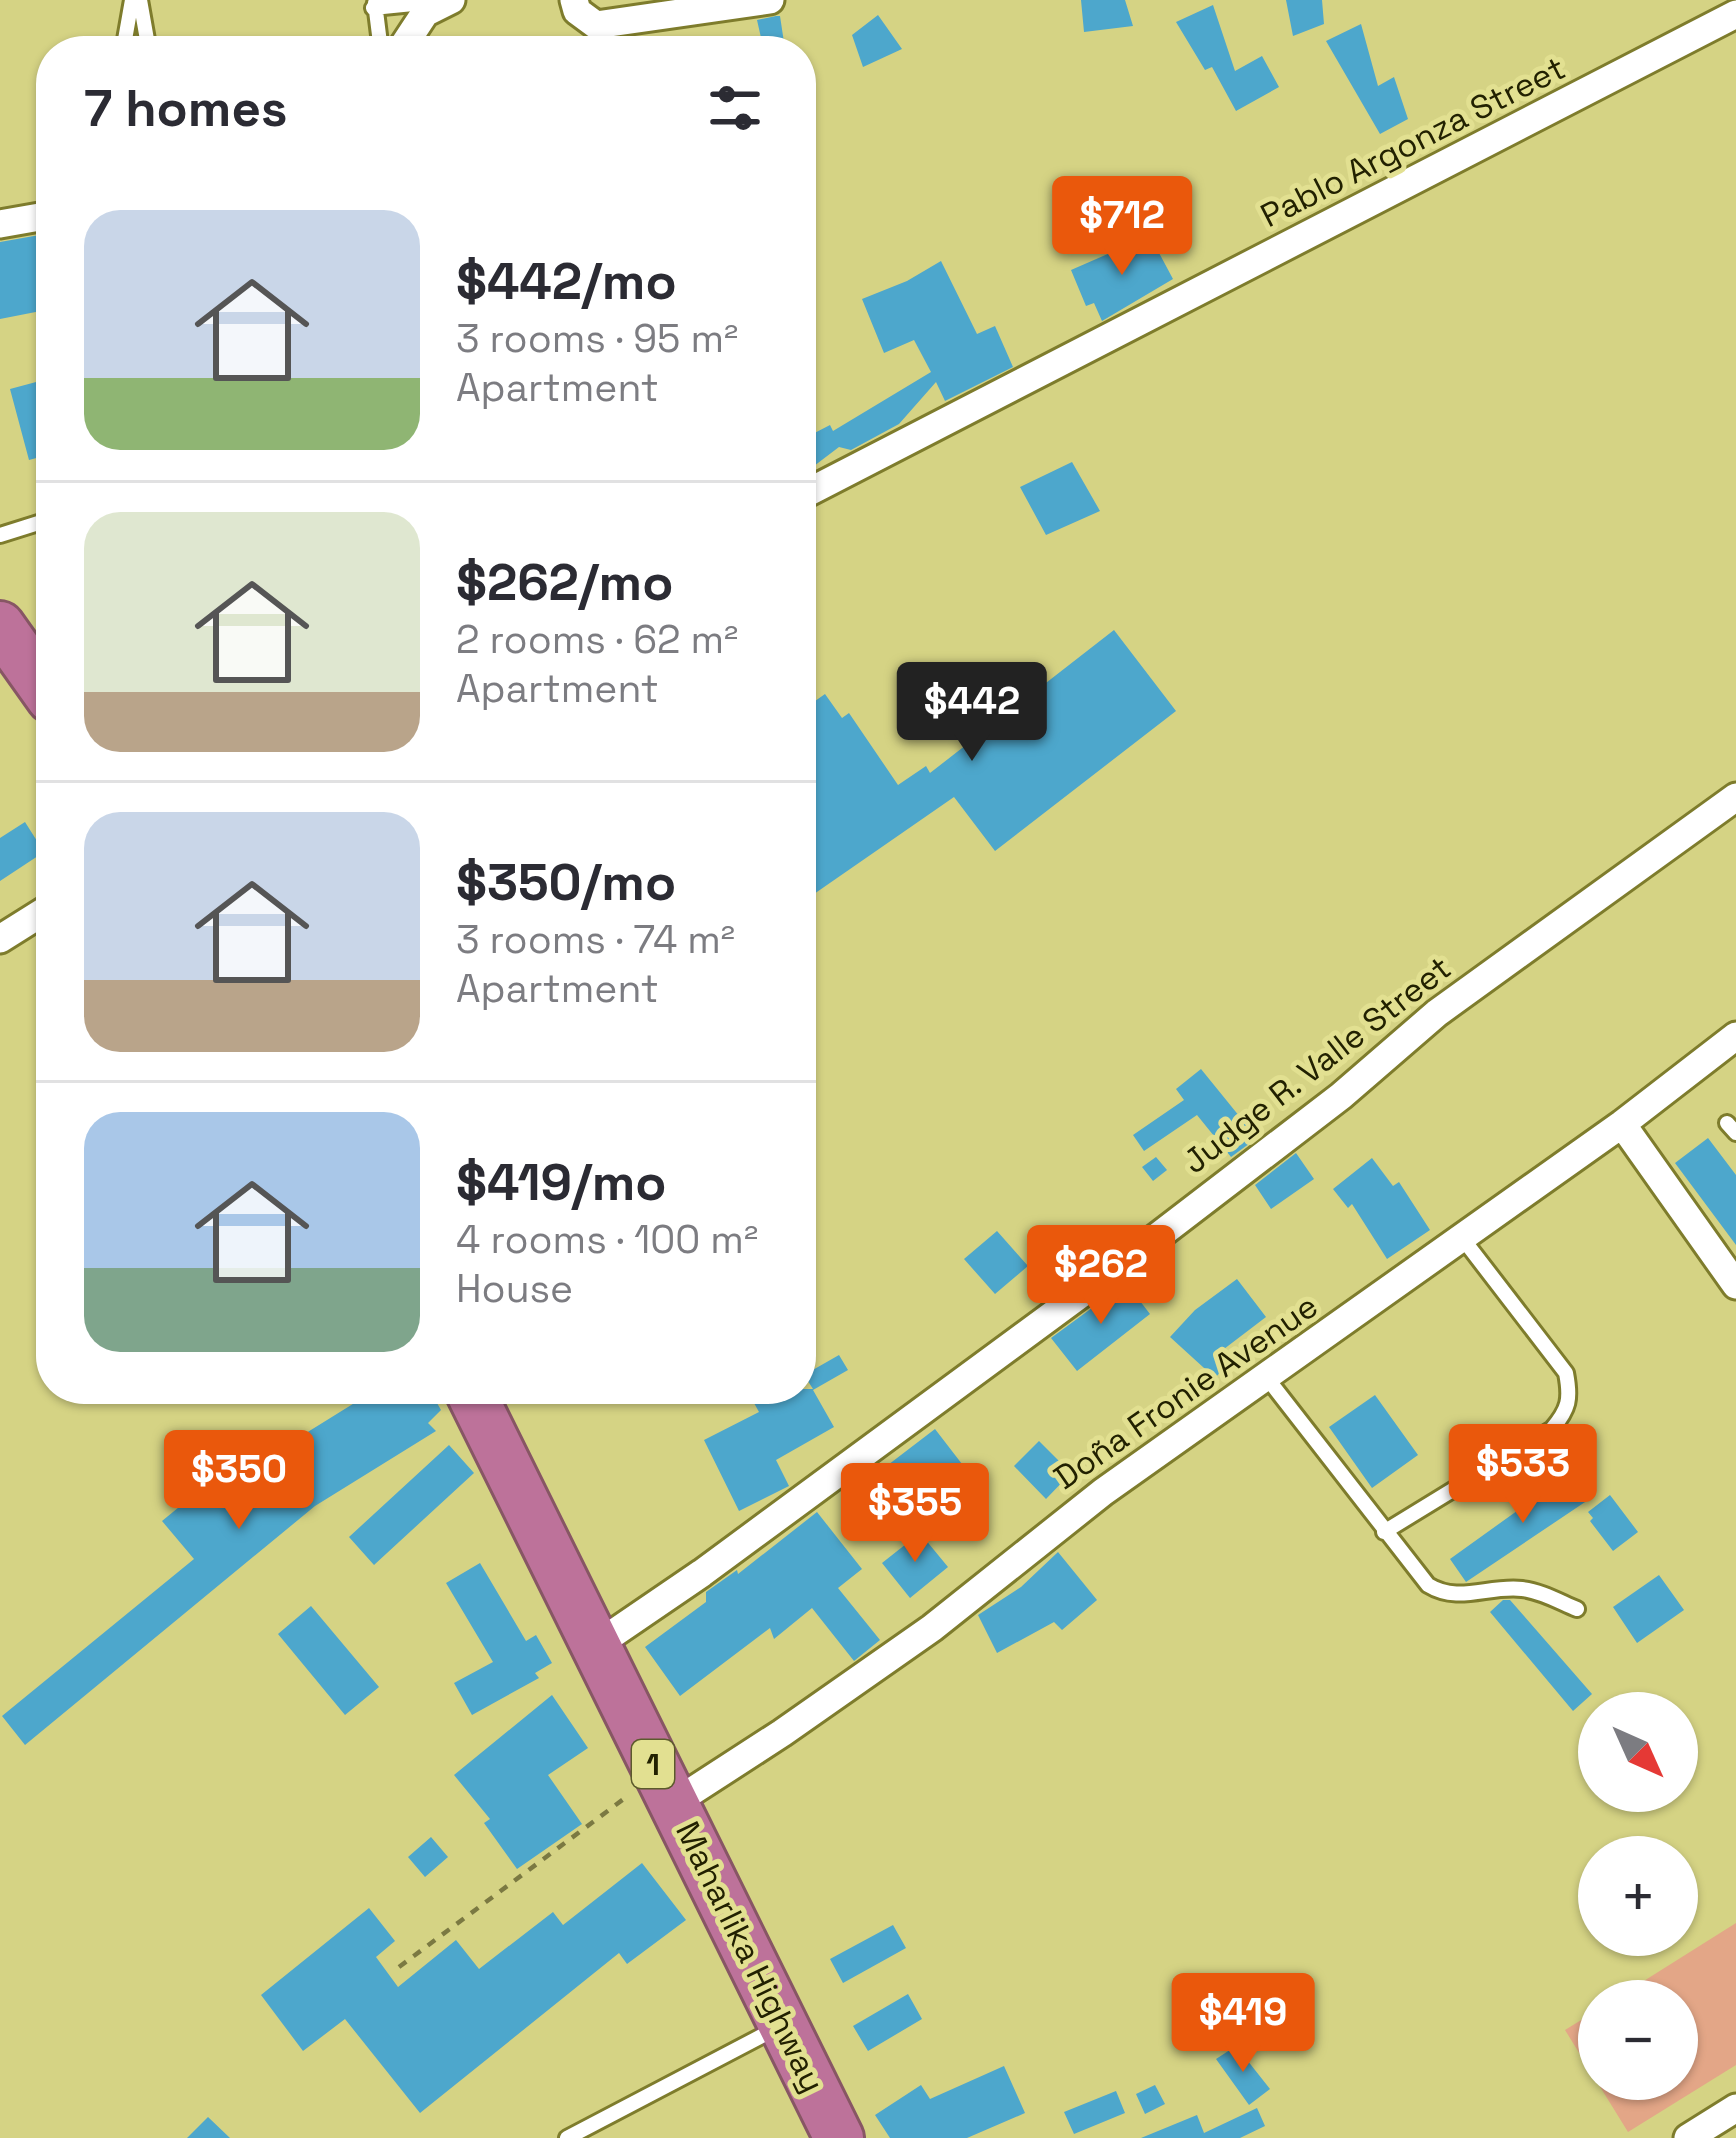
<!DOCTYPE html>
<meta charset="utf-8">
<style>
:root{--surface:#fff;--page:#f2f2f3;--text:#2b2b33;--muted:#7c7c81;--line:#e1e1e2;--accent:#ea580c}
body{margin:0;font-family:"Space Grotesk",sans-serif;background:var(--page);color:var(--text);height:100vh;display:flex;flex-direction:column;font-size:45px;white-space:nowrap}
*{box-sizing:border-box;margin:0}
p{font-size:39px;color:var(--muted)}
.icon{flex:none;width:66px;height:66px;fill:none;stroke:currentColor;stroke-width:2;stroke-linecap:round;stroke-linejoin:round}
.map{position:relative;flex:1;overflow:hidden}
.sheet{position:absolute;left:36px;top:36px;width:780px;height:1368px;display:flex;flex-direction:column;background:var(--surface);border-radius:48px;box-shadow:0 3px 9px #0004}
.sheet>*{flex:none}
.needle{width:78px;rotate:135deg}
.fabs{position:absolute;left:1578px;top:1692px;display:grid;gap:24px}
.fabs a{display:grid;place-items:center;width:120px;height:120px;border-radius:50%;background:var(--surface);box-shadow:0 3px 9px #0004;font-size:60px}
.price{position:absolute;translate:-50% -102px;padding:0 27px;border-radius:12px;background:var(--accent);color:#fff;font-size:39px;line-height:78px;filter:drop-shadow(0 3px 6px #0008)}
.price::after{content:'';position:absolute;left:50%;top:72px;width:36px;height:27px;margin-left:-18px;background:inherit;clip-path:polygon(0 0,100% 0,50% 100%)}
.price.selected{background:#222;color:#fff}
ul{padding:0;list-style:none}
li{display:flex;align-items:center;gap:36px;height:300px;padding:0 48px}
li+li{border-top:3px solid var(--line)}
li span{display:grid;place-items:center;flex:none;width:336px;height:240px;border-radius:36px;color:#555}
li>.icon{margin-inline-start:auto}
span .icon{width:144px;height:144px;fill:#fffc;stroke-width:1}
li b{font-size:51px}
h2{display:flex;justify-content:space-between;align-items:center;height:144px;padding:0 48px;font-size:51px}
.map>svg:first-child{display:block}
.green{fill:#e3a687}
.building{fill:#4da7cc}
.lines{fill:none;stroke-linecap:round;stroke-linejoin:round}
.lane-casing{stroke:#7e7c2c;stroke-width:20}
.street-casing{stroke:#7e7c2c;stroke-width:33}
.highway-casing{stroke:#875664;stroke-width:54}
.path{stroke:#7b7942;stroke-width:4.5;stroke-dasharray:9 9;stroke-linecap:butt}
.lane{stroke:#fff;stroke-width:14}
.street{stroke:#fff;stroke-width:27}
.highway{stroke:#bd729a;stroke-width:48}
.labels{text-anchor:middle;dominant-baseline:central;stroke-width:10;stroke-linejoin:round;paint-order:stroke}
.shield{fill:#e2e091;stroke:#5c5a2c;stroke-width:3}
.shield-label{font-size:30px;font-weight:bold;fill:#222101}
.street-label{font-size:33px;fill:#222101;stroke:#e2e091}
</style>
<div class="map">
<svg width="1736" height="2138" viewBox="0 0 1736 2138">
<rect width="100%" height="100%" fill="#d5d384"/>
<path class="green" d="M 1736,1923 L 1736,2065 L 1628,2132 L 1565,2030 L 1599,2009 L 1599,2079 L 1677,2079 L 1677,2001 L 1612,2001 Z"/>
<path class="building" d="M 1081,0 L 1125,0 L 1133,26 L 1084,32 Z
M 1286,0 L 1322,0 L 1324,24 L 1293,36 Z
M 1213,5 L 1235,71 L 1262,56 L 1279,87 L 1236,111 L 1212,67 L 1205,70 L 1176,22 Z
M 878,15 L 902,49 L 863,67 L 852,35 Z
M 776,16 L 780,16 L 785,49 L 764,51 L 757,20 Z
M 1361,24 L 1378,86 L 1394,77 L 1408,119 L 1380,134 L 1326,41 Z
M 51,233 L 51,309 L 0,319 L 0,242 Z
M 1150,236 L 1173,279 L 1102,321 L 1094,303 L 1086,306 L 1071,270 L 1110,253 L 1112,257 Z
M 941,261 L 977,334 L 995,326 L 1013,367 L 945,401 L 936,382 L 899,424 L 851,450 L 839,447 L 814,466 L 801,449 L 801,440 L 830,425 L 833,431 L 931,372 L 914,340 L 884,353 L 862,299 L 907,281 Z
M 51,378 L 51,454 L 29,460 L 10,389 Z
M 1072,462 L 1100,511 L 1046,535 L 1020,487 Z
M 1114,630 L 1176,711 L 995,851 L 954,797 L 801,903 L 801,711 L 825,694 L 842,718 L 849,713 L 898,785 L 926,766 L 930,773 Z
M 25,822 L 44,852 L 0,881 L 0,838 Z
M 1201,1069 L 1257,1138 L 1231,1157 L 1197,1115 L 1144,1151 L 1133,1135 L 1184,1100 L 1176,1089 Z
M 1708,1138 L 1736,1175 L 1736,1245 L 1675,1163 Z
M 1296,1153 L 1314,1179 L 1271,1209 L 1255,1185 Z
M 1156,1157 L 1167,1170 L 1153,1181 L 1142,1167 Z
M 1372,1158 L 1393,1186 L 1399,1182 L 1430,1230 L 1387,1259 L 1352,1204 L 1348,1208 L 1333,1189 Z
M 997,1231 L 1028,1266 L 995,1294 L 964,1259 Z
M 1237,1279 L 1266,1317 L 1224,1349 L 1233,1358 L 1215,1378 L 1170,1337 L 1195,1310 Z
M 1126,1283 L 1150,1314 L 1077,1371 L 1051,1338 Z
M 839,1355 L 848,1370 L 813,1390 L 834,1427 L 776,1460 L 789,1486 L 739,1511 L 704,1440 L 759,1412 L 754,1403 L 779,1389 L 813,1389 L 804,1375 Z
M 377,1389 L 429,1389 L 441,1410 L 428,1423 L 436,1431 L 315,1506 L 25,1745 L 2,1716 L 194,1559 L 162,1521 L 251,1448 L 261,1461 Z
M 1375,1395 L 1418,1455 L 1372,1488 L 1329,1427 Z
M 935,1429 L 972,1477 L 904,1529 L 867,1481 Z
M 1039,1441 L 1071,1473 L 1046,1499 L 1014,1466 Z
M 449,1445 L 474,1473 L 374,1565 L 349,1537 Z
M 1574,1470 L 1594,1496 L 1466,1582 L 1450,1559 Z
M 1610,1495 L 1638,1532 L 1613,1551 L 1590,1521 L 1593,1518 L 1588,1512 Z
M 817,1512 L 862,1569 L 838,1588 L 880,1640 L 854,1661 L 812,1608 L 774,1639 L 770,1628 L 680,1696 L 645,1647 L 706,1602 L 706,1592 L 737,1570 L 738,1574 Z
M 920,1533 L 948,1567 L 910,1598 L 882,1563 Z
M 1058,1552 L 1097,1600 L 1062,1630 L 1054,1622 L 997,1653 L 978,1615 L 1021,1587 Z
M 480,1563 L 526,1641 L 536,1635 L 552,1663 L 535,1673 L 539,1678 L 472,1715 L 454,1683 L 493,1662 L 446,1583 Z
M 1659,1575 L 1684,1610 L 1637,1643 L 1613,1607 Z
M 1503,1600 L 1510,1600 L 1592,1694 L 1573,1711 L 1490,1612 Z
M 311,1606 L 379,1687 L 345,1715 L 278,1634 Z
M 552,1695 L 588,1748 L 548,1775 L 582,1824 L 517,1869 L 484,1823 L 490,1819 L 454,1775 Z
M 431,1837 L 448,1857 L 425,1877 L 408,1857 Z
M 642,1863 L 686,1920 L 627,1964 L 619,1953 L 420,2113 L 345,2019 L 303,2051 L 261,1995 L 369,1908 L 395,1941 L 376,1957 L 398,1987 L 456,1940 L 479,1969 L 553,1912 L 563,1925 Z
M 893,1925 L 906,1948 L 843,1983 L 830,1959 Z
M 908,1994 L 922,2019 L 868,2051 L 853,2026 Z
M 1236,2046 L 1270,2089 L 1249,2105 L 1216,2059 Z
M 1004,2066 L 1025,2113 L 967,2138 L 890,2138 L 875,2115 L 921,2085 L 930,2099 Z
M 1155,2085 L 1165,2104 L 1145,2114 L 1136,2094 Z
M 1116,2091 L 1125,2113 L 1074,2134 L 1064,2112 Z
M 1257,2108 L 1265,2126 L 1240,2138 L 1141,2138 L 1197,2115 L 1204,2133 Z
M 208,2117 L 230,2138 L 187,2138 Z"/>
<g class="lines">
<defs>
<path id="lane" d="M 140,0 L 149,51
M 375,3 L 381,51
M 373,8 L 433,2
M 123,51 L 132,0
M 0,535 L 51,519
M 1727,1123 L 1736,1133
M 1267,1378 L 1428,1585 C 1459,1604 1488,1585 1522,1589 C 1541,1591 1560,1602 1577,1609
M 1384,1532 L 1552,1429 C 1569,1409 1571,1399 1566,1373 L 1463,1239
M 567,2138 L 775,2029"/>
<path id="street" d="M 574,0 L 577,11 L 596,25 L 770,0
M 400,51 L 425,13 L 451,0
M 0,224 L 51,215
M 801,496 L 1736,14
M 0,939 L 51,907
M 1622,1124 L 1736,1285
M 595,1646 L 702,1573 L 1123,1263 L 1341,1096 L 1437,1013 L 1736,797
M 674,1803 L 782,1733 L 932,1628 L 1103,1492 L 1622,1124 L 1736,1036
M 1688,2138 L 1736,2108"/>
<path id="highway" d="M 0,626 L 51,698
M 469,1389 L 839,2138"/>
</defs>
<use href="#lane" class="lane-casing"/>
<use href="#street" class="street-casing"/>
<use href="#highway" class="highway-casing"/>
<path class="path" d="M 399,1967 L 629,1795"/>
<use href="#lane" class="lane"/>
<use href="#street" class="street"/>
<use href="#highway" class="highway"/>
</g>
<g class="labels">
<rect class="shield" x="632" y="1740" width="42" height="48" rx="9"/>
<g class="shield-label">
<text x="653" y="1764">1</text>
</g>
<g class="street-label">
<text transform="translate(1413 142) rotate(-27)">Pablo Argonza Street</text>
<text transform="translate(1317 1065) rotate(-38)">Judge R. Valle Street</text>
<text transform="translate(1186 1392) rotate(-35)">Doña Fronie Avenue</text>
<text transform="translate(750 1957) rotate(64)">Maharlika Highway</text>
</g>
</g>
</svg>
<div class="fabs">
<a><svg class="needle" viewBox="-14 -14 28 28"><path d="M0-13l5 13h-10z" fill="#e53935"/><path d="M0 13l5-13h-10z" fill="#7c7c81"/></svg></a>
<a>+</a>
<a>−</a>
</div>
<b class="price" style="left:1122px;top:278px">$712</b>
<b class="price selected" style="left:972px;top:764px">$442</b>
<b class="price" style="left:1101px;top:1327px">$262</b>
<b class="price" style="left:1523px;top:1526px">$533</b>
<b class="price" style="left:239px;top:1532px">$350</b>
<b class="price" style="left:915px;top:1565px">$355</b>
<b class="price" style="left:1243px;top:2075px">$419</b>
<section class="sheet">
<h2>7 homes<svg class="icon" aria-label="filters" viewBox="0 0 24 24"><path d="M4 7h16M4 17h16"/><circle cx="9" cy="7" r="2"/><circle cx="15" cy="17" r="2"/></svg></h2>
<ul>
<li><span style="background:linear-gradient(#c9d6e8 70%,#8fb573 0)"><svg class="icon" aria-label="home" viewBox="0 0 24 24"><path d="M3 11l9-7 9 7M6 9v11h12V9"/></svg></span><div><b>$442/mo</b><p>3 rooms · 95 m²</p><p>Apartment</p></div></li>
<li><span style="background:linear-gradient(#dfe7d0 75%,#b9a48a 0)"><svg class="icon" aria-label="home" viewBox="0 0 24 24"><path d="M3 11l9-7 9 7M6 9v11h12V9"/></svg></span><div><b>$262/mo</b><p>2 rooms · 62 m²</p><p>Apartment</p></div></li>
<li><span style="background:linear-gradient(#c9d6e8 70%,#b9a48a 0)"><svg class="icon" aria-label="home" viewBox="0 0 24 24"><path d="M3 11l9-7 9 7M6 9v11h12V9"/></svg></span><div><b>$350/mo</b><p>3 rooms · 74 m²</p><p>Apartment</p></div></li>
<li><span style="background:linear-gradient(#a9c7e8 65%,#7fa58c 0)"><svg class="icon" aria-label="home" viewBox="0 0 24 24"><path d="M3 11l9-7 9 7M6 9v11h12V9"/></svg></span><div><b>$419/mo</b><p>4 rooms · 100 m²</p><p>House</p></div></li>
</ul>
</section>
</div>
